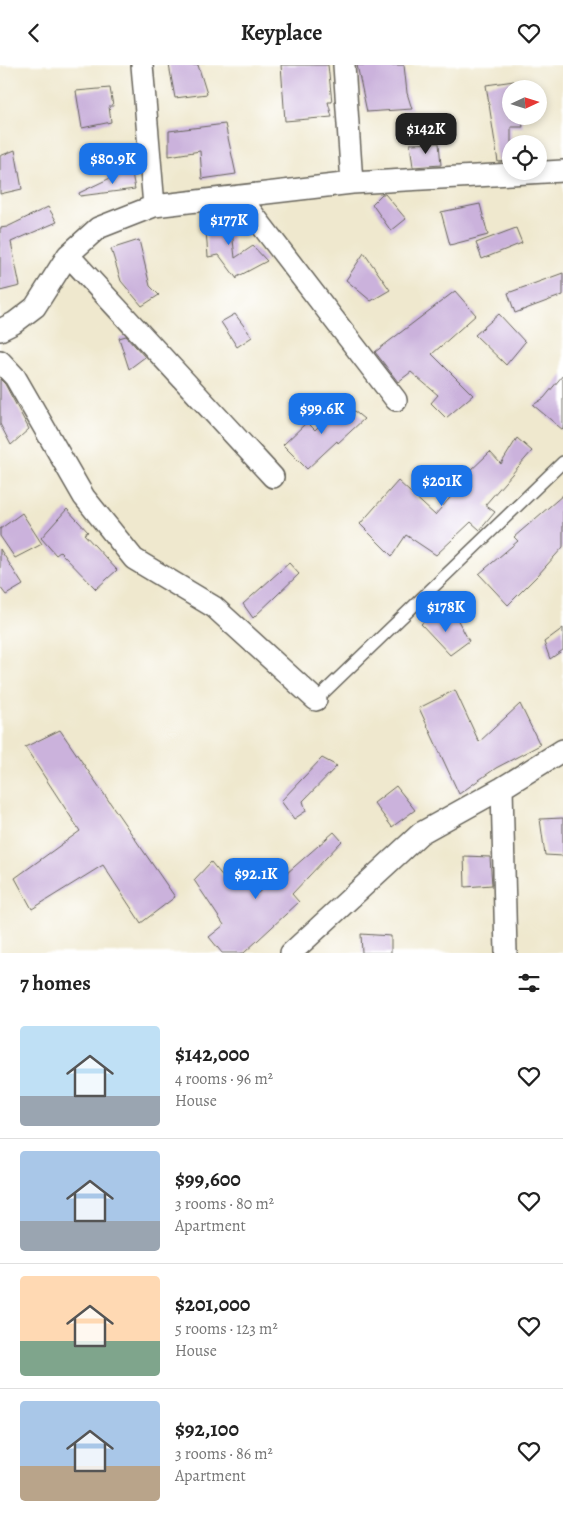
<!DOCTYPE html>
<meta charset="utf-8">
<style>
:root{--surface:#fff;--page:#f6f6f6;--text:#222;--muted:#767676;--line:#e0e0e0;--accent:#1a73e8}
body{margin:0;font-family:Alegreya,serif;background:var(--page);color:var(--text);height:100vh;display:flex;flex-direction:column;font-size:19px;white-space:nowrap}
*{box-sizing:border-box;margin:0}
p{font-size:16px;color:var(--muted)}
.icon{flex:none;width:28px;height:28px;fill:none;stroke:currentColor;stroke-width:2;stroke-linecap:round;stroke-linejoin:round}
.map{position:relative;height:888px;overflow:hidden}
.sheet{display:flex;flex-direction:column;background:var(--surface);flex:1}
.sheet>*{flex:none}
.needle{width:32px;rotate:86deg}
.fabs{position:absolute;left:502px;top:15px;display:grid;gap:10px}
.fabs a{display:grid;place-items:center;width:45px;height:45px;border-radius:50%;background:var(--surface);box-shadow:0 2px 8px #0003;font-size:25px}
.price{position:absolute;translate:-50% -42px;padding:0 11px;border-radius:10px;background:var(--accent);color:#fff;font-size:16px;line-height:32px;filter:drop-shadow(0 1px 2px #0008)}
.price::after{content:'';position:absolute;left:50%;top:30px;width:15px;height:11px;margin-left:-8px;background:inherit;clip-path:polygon(0 0,100% 0,50% 100%)}
.price.selected{background:#222;color:#fff}
ul{padding:0;list-style:none}
li{display:flex;align-items:center;gap:15px;height:125px;padding:0 20px}
li+li{border-top:1px solid var(--line)}
li span{display:grid;place-items:center;flex:none;width:140px;height:100px;border-radius:5px;color:#555}
li>.icon{margin-inline-start:auto}
span .icon{width:60px;height:60px;fill:#fffc;stroke-width:1}
li b{font-size:21px}
h2{display:flex;justify-content:space-between;align-items:center;height:60px;padding:0 20px;font-size:21px}
header{display:flex;justify-content:space-between;align-items:center;height:65px;padding:0 20px;background:var(--surface);font-size:22px;font-weight:700}
.map>svg:first-child{display:block}
.building{fill:#cbb2dc}
.lines{fill:none;stroke-linecap:round;stroke-linejoin:round}
.service-casing{stroke:#66635a;stroke-width:14}
.minor-casing{stroke:#66635a;stroke-width:24}
.service{stroke:#fff;stroke-width:11}
.minor{stroke:#fff;stroke-width:21}
</style>
<header><svg class="icon" aria-label="back" viewBox="0 0 24 24"><path d="M15 5l-7 7 7 7"/></svg>Keyplace<svg class="icon" aria-label="heart" viewBox="0 0 24 24"><path d="M12 20l-8-8c-3-5 5-10 8-4 3-6 11-1 8 4z"/></svg></header>
<div class="map">
<svg width="563" height="888" viewBox="0 0 563 888">
<rect width="100%" height="100%" fill="#fff"/>
<filter id="ink" filterUnits="userSpaceOnUse"><feTurbulence type="fractalNoise" baseFrequency=".02" numOctaves="2"/><feDisplacementMap in="SourceGraphic" scale="10" xChannelSelector="R" yChannelSelector="G"/><feConvolveMatrix kernelMatrix="1 2 1 2 8 2 1 2 1" color-interpolation-filters="sRGB"/></filter>
<filter id="wash" filterUnits="userSpaceOnUse"><feTurbulence type="fractalNoise" baseFrequency=".0096" numOctaves="4" result="noise"/><feDisplacementMap in="SourceGraphic" scale="20" xChannelSelector="R" yChannelSelector="G"/><feGaussianBlur stdDeviation="1.12" result="paint"/><feColorMatrix in="noise" values="0 0 0 0 0 0 0 0 0 0 0 0 0 0 0 0 0 1.4 0 .05"/><feComposite in="paint" operator="in"/></filter>
<g filter="url(#wash)">
<rect width="100%" height="100%" fill="#efe8ce"/>
<g id="blocks">
<path class="building" d="M 169,0 L 198,0 L 207,29 L 175,33 Z
M 281,0 L 328,0 L 332,37 L 328,37 L 332,52 L 285,56 Z
M 357,0 L 404,0 L 407,28 L 412,44 L 367,47 Z
M 514,16 L 515,24 L 511,24 L 511,51 L 521,51 L 523,62 L 511,62 L 511,96 L 498,97 L 486,20 Z
M 110,23 L 113,41 L 109,41 L 111,57 L 82,63 L 76,26 Z
M 225,59 L 236,109 L 202,114 L 200,86 L 169,91 L 169,66 Z
M 439,78 L 441,100 L 413,102 L 410,79 Z
M 15,85 L 22,124 L 0,129 L 0,91 Z
M 131,103 L 135,124 L 80,131 L 79,128 Z
M 382,129 L 385,129 L 406,154 L 391,166 L 372,139 Z
M 480,139 L 488,170 L 450,180 L 441,147 Z
M 48,142 L 57,157 L 11,177 L 20,221 L 0,226 L 0,163 L 7,162 Z
M 230,148 L 235,193 L 253,181 L 267,196 L 237,212 L 237,214 L 219,190 L 208,192 L 205,152 Z
M 516,163 L 522,178 L 482,194 L 476,178 Z
M 139,175 L 150,221 L 159,230 L 142,241 L 121,216 L 111,184 Z
M 364,188 L 390,225 L 371,236 L 346,215 Z
M 563,208 L 563,230 L 515,248 L 508,228 Z
M 455,226 L 476,250 L 432,289 L 473,330 L 446,353 L 431,338 L 438,330 L 411,307 L 398,317 L 375,287 Z
M 235,249 L 252,272 L 237,282 L 221,257 Z
M 499,249 L 525,277 L 506,300 L 475,270 Z
M 126,271 L 145,292 L 129,304 L 119,273 Z
M 563,310 L 563,365 L 533,340 L 544,333 Z
M 0,314 L 5,319 L 29,364 L 11,380 L 0,359 Z
M 343,337 L 364,354 L 338,378 L 337,376 L 307,404 L 283,380 L 307,357 L 315,365 Z
M 517,373 L 532,386 L 485,440 L 495,447 L 480,465 L 471,457 L 436,490 L 406,470 L 392,491 L 360,459 L 398,416 L 435,450 L 469,411 L 467,409 L 490,387 L 501,399 Z
M 563,430 L 563,482 L 538,510 L 508,540 L 479,509 L 518,476 L 514,472 Z
M 67,444 L 88,467 L 84,469 L 117,505 L 96,524 L 60,487 L 56,490 L 41,473 Z
M 22,448 L 42,479 L 15,493 L 0,471 L 0,464 Z
M 0,484 L 23,520 L 6,530 L 0,522 Z
M 289,498 L 299,509 L 253,553 L 243,539 Z
M 435,547 L 446,559 L 455,550 L 469,576 L 450,590 L 421,559 Z
M 563,563 L 563,585 L 550,594 L 544,577 Z
M 455,625 L 479,677 L 520,639 L 540,680 L 496,703 L 459,729 L 419,643 Z
M 60,665 L 175,832 L 141,858 L 103,800 L 32,844 L 15,813 L 80,766 L 25,682 Z
M 322,693 L 337,701 L 303,736 L 306,746 L 294,754 L 281,736 Z
M 396,721 L 415,745 L 392,762 L 374,738 Z
M 563,753 L 563,791 L 545,790 L 540,754 Z
M 334,767 L 342,776 L 292,829 L 299,837 L 244,888 L 222,888 L 209,872 L 224,860 L 194,815 L 211,797 L 229,819 L 240,808 L 258,828 L 276,812 L 279,815 Z
M 464,791 L 490,792 L 492,820 L 465,822 Z
M 361,869 L 391,871 L 391,888 L 362,888 Z"/>
</g>
</g>
<g filter="url(#ink)">
<use href="#blocks" fill-opacity="0" stroke="#66635a" stroke-width="1"/>
<g class="lines">
<defs>
<path id="service" d="M 316,635 L 563,397"/>
<path id="minor" d="M 142,0 L 154,141
M 344,0 L 352,118
M 239,131 L 396,335
M 68,190 L 273,412
M 0,265 L 14,258 L 35,242 L 68,190 L 98,163 L 154,141 L 352,118 L 563,106
M 0,296 L 15,312 L 84,432 L 134,494 L 214,542 L 316,635
M 502,723 L 506,888
M 291,888 L 421,768 L 502,723 L 563,685"/>
</defs>
<use href="#service" class="service-casing"/>
<use href="#minor" class="minor-casing"/>
<use href="#service" class="service"/>
<use href="#minor" class="minor"/>
</g>
</g>
</svg>
<div class="fabs">
<a><svg class="needle" viewBox="-14 -14 28 28"><path d="M0-13l5 13h-10z" fill="#e53935"/><path d="M0 13l5-13h-10z" fill="#767676"/></svg></a>
<a><svg class="icon" aria-label="locate" viewBox="0 0 24 24"><circle cx="12" cy="12" r="6"/><path d="M12 2v4M12 18v4M2 12h4M18 12h4"/></svg></a>
</div>
<b class="price selected" style="left:426px;top:90px">$142K</b>
<b class="price" style="left:113px;top:120px">$80.9K</b>
<b class="price" style="left:229px;top:181px">$177K</b>
<b class="price" style="left:322px;top:370px">$99.6K</b>
<b class="price" style="left:442px;top:442px">$201K</b>
<b class="price" style="left:446px;top:568px">$178K</b>
<b class="price" style="left:256px;top:835px">$92.1K</b>
</div>
<section class="sheet">
<h2>7 homes<svg class="icon" aria-label="filters" viewBox="0 0 24 24"><path d="M4 7h16M4 17h16"/><circle cx="9" cy="7" r="2"/><circle cx="15" cy="17" r="2"/></svg></h2>
<ul>
<li><span style="background:linear-gradient(#bfe0f5 70%,#9aa5b1 0)"><svg class="icon" aria-label="home" viewBox="0 0 24 24"><path d="M3 11l9-7 9 7M6 9v11h12V9"/></svg></span><div><b>$142,000</b><p>4 rooms · 96 m²</p><p>House</p></div><svg class="icon" aria-label="heart" viewBox="0 0 24 24"><path d="M12 20l-8-8c-3-5 5-10 8-4 3-6 11-1 8 4z"/></svg></li>
<li><span style="background:linear-gradient(#a9c7e8 70%,#9aa5b1 0)"><svg class="icon" aria-label="home" viewBox="0 0 24 24"><path d="M3 11l9-7 9 7M6 9v11h12V9"/></svg></span><div><b>$99,600</b><p>3 rooms · 80 m²</p><p>Apartment</p></div><svg class="icon" aria-label="heart" viewBox="0 0 24 24"><path d="M12 20l-8-8c-3-5 5-10 8-4 3-6 11-1 8 4z"/></svg></li>
<li><span style="background:linear-gradient(#ffd9b3 65%,#7fa58c 0)"><svg class="icon" aria-label="home" viewBox="0 0 24 24"><path d="M3 11l9-7 9 7M6 9v11h12V9"/></svg></span><div><b>$201,000</b><p>5 rooms · 123 m²</p><p>House</p></div><svg class="icon" aria-label="heart" viewBox="0 0 24 24"><path d="M12 20l-8-8c-3-5 5-10 8-4 3-6 11-1 8 4z"/></svg></li>
<li><span style="background:linear-gradient(#a9c7e8 65%,#b9a48a 0)"><svg class="icon" aria-label="home" viewBox="0 0 24 24"><path d="M3 11l9-7 9 7M6 9v11h12V9"/></svg></span><div><b>$92,100</b><p>3 rooms · 86 m²</p><p>Apartment</p></div><svg class="icon" aria-label="heart" viewBox="0 0 24 24"><path d="M12 20l-8-8c-3-5 5-10 8-4 3-6 11-1 8 4z"/></svg></li>
</ul>
</section>
